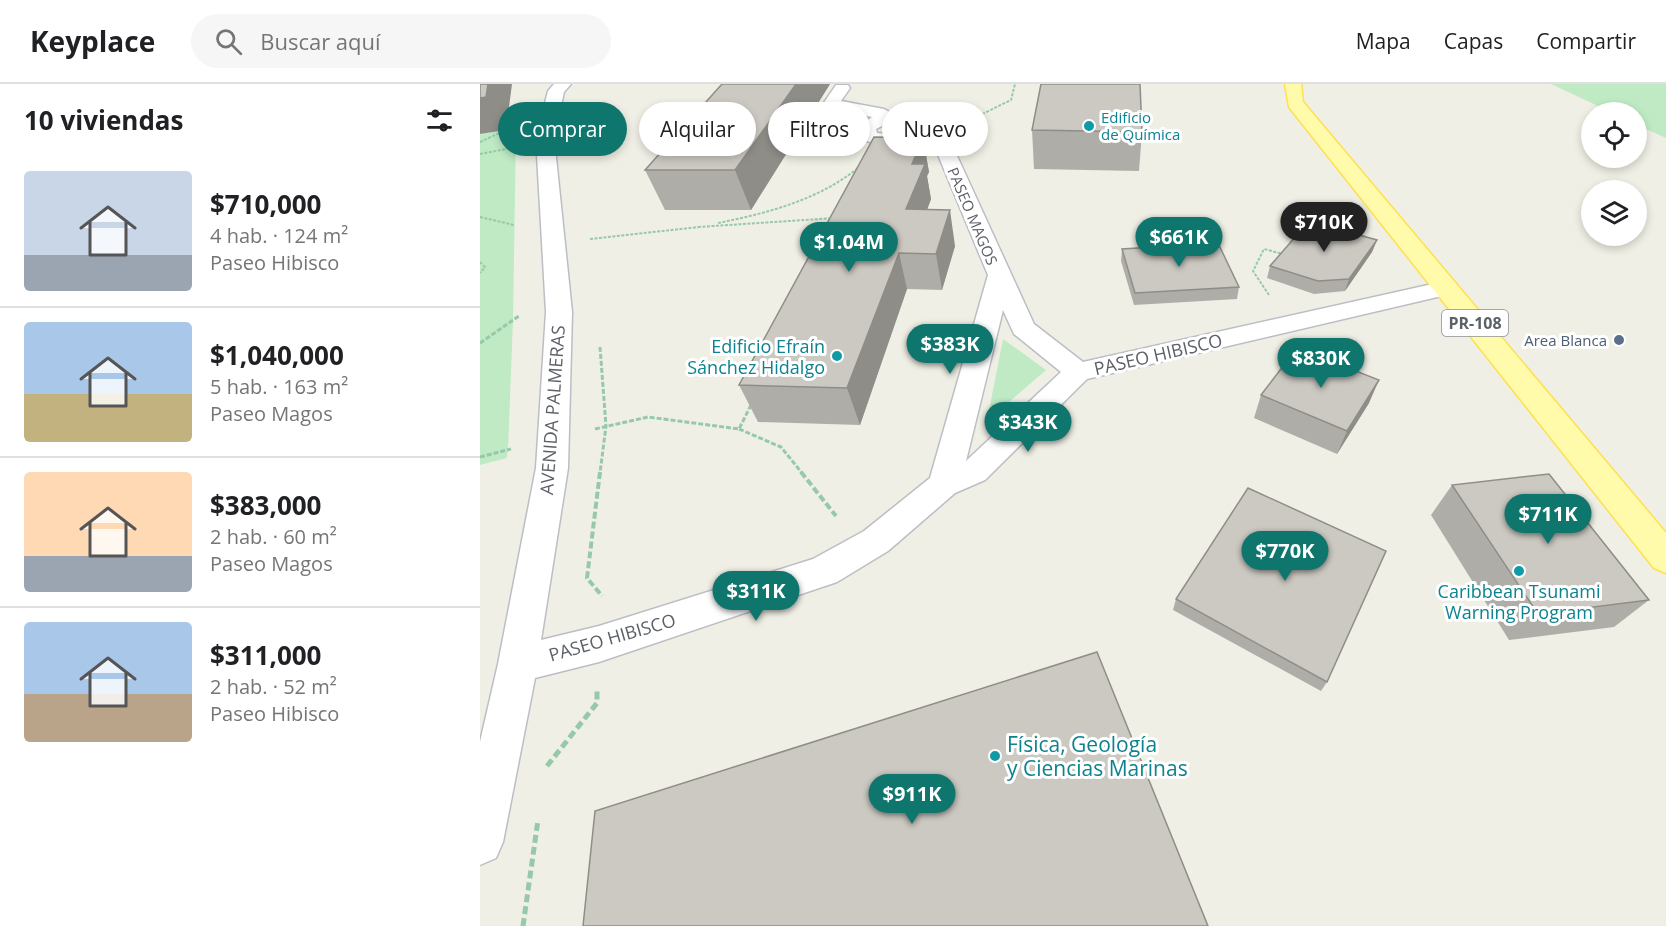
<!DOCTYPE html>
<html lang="es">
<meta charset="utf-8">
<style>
:root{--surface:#fff;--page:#f6f6f6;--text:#202124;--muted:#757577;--line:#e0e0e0;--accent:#0f766e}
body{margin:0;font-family:"Open Sans",sans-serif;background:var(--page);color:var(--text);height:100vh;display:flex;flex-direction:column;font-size:22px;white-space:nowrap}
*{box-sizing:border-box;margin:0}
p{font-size:20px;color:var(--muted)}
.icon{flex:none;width:33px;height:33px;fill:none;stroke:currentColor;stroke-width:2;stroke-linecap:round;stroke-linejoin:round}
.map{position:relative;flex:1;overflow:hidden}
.drawer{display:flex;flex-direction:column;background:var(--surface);width:480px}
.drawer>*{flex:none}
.banner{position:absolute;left:18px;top:18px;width:570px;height:54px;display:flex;gap:12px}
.fabs{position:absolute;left:1101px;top:18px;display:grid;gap:12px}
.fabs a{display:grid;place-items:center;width:66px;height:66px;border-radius:50%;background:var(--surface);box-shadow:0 3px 9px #0003;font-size:30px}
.price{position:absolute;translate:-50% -51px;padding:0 14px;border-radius:21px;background:var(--accent);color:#fff;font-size:20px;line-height:39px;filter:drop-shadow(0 2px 3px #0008)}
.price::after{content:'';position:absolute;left:50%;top:36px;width:18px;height:14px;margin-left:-9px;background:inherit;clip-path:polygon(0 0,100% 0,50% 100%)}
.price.active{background:#222;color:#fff}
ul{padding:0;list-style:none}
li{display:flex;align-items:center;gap:18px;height:150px;padding:0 24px}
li+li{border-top:2px solid var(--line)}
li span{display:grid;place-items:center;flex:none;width:168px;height:120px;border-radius:6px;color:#555}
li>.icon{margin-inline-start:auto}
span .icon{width:72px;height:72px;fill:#fffc;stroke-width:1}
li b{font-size:26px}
h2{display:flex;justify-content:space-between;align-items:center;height:72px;padding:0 24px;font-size:26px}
.tag{padding:0 21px;border-radius:27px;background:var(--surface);box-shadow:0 3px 9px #0003;font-size:21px;line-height:54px}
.tag.active{background:var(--accent);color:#fff}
header{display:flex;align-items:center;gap:36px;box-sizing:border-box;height:84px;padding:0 30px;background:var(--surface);border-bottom:2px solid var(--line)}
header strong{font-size:28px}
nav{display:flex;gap:33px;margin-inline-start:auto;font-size:21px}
.search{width:420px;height:54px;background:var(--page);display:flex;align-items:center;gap:15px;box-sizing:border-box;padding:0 21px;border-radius:33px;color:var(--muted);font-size:22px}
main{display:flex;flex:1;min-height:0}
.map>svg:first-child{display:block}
.green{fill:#bfeac4}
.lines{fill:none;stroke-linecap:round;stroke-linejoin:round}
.minor-casing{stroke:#bcbec5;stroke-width:3}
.major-casing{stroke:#fee050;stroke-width:3}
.path-far3{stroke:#96c9aa;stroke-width:2;stroke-dasharray:3 1.5;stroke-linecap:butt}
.path-far2{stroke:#96c9aa;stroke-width:3;stroke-dasharray:5 2;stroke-linecap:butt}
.path-far1{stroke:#96c9aa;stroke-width:4;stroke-dasharray:7 3;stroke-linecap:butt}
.path{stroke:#96c9aa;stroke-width:5;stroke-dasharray:8 4;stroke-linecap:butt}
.minor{fill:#fff;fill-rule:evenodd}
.major{fill:#fffbab;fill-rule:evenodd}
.wall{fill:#afada7}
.shaded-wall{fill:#8f8d88}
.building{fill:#ccc9c2;stroke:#8f8d88;stroke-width:1.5}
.culture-dot{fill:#0f9aa8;stroke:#fff;stroke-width:2}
.service-dot{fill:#5c6f8a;stroke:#fff;stroke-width:2}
.labels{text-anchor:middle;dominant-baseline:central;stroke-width:6;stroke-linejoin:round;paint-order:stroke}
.far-culture-label{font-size:15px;fill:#0d838f;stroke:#fff;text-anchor:start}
.far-street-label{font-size:15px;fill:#5c6067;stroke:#fff}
.far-service-label{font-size:15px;fill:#4e5e75;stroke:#fff;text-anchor:end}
.shield{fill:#fff;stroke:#8d9095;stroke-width:1.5}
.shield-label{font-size:16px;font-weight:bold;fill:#5c6067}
.culture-label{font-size:18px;fill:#0d838f;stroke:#fff;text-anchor:end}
.street-label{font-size:18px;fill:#5c6067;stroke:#fff}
.near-culture-label{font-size:21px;fill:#0d838f;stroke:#fff;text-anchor:start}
</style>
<header>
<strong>Keyplace</strong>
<div class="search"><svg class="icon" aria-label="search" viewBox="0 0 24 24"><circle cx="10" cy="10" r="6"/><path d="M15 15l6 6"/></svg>Buscar aquí</div>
<nav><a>Mapa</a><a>Capas</a><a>Compartir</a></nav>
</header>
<main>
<section class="drawer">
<h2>10 viviendas<svg class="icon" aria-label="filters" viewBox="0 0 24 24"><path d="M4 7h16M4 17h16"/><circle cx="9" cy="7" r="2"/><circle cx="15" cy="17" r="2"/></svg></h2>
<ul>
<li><span style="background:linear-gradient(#c9d6e8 70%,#9aa5b1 0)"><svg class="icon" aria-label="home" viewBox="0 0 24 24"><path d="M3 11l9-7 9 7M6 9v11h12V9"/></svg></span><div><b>$710,000</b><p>4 hab. · 124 m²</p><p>Paseo Hibisco</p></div></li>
<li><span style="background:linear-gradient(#a9c7e8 60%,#c2b280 0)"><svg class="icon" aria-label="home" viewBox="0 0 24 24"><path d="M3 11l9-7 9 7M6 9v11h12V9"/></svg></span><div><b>$1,040,000</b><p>5 hab. · 163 m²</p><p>Paseo Magos</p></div></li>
<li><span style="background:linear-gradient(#ffd9b3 70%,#9aa5b1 0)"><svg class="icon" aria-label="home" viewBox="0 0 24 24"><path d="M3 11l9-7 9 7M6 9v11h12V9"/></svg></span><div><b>$383,000</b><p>2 hab. · 60 m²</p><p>Paseo Magos</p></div></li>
<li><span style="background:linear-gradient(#a9c7e8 60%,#b9a48a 0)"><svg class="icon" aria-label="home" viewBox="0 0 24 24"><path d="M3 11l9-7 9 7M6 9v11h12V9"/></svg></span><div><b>$311,000</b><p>2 hab. · 52 m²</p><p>Paseo Hibisco</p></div></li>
</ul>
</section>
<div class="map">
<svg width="1186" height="842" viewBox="0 0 1186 842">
<rect width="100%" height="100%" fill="#f0efe5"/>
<path class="green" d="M 1071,0 L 1186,0 L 1186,54 L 1157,41 L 1156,28 L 1131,28 Z
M 36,44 L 33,236 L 28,366 L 27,374 L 0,381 L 0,50 Z
M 523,255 L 566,286 L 507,337 Z"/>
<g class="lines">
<defs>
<path id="minor" d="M 74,0 L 91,0 L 84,8 L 74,54 L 92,228 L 88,384 L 61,556 L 119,542 L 333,475 L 384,447 L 450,394 L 508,191 L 456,66 L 437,58 L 412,63 L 382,56 L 378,43 L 392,33 L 345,24 L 343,20 L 356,1 L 368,1 L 370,4 L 361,17 L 404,25 L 411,29 L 421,28 L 447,32 L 456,43 L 450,50 L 471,59 L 473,63 L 554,240 L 603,278 L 966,197 L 975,199 L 978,204 L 975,209 L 966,211 L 607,295 L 505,396 L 475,409 L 408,467 L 357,498 L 119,578 L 55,594 L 23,758 L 16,774 L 0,781 L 0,658 L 18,580 L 56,384 L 66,228 L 56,54 L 68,7 ZM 421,38 L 437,42 L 419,51 L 397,49 L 396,45 L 404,41 ZM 523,226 L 534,250 L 581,288 L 486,377 Z"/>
<path id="major" d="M 805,0 L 821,0 L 823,18 L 1186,449 L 1186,489 L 1174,484 L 809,23 Z"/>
</defs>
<use href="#minor" class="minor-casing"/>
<use href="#major" class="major-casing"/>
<path class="path-far3" d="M 486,38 L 531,16 L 535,0
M 0,58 L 26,46
M 0,70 L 31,64
M 0,133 L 34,141
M 238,139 C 288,129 338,116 378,84
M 218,143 L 355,134
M 110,155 L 219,143
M 0,178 L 5,183 L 0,189
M 789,211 L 773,187 L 784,165 L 803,170"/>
<path class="path-far2" d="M 0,259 L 39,232
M 120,263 L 126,342 L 120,389
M 115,345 L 168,333 L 259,345 L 272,319
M 259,345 L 301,363 L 322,389
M 0,373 L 31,365"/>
<path class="path-far1" d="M 120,388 L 107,494 L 122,512
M 321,388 L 356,432"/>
<path class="path" d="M 67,682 L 117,619 L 117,605
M 43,842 L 58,736"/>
<use href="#minor" class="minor"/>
<use href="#major" class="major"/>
</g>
<path class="wall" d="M 242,0 L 350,0 L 271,126 L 185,126 L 165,86 Z
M 552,46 L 662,48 L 659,87 L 554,85 Z
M 443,54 L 449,88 L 447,92 L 451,115 L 447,126 L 475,162 L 462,206 L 427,205 L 380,341 L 278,338 L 259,301 Z
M 897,156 L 892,168 L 865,207 L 834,210 L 787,194 L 790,182 Z
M 642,165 L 759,203 L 757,215 L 654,221 L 641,177 Z
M 781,311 L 889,319 L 857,370 L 774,334 Z
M 972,401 L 1169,516 L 1134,543 L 1029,556 L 951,431 Z
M 696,515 L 847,598 L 841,607 L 693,526 Z"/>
<path class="shaded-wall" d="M 8,0 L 32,0 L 26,46 L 0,50 L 0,14 Z
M 316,0 L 350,0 L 271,126 L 255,86 Z
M 443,54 L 449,88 L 447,92 L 451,115 L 434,161 L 426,125 L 432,80 Z
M 470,126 L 475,162 L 462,206 L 456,170 Z
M 897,156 L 892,168 L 865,207 L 869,195 Z
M 419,169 L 427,205 L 380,341 L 367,304 Z
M 899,296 L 889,319 L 857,370 L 867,347 Z"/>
<path class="building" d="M 0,0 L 8,0 L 6,13 L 0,14 Z
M 242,0 L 316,0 L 255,86 L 165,86 Z
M 561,0 L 660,0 L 662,48 L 552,46 Z
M 394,53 L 443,54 L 432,80 L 445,80 L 426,125 L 470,126 L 456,170 L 419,169 L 367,304 L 259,301 Z
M 829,137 L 897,156 L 869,195 L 838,197 L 790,182 Z
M 738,159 L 759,203 L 655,209 L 642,165 Z
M 817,264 L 899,296 L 867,347 L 781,311 Z
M 1069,390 L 1169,516 L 1058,530 L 972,401 Z
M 768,404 L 906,467 L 847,598 L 696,515 Z
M 617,568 L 728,842 L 103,842 L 115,727 Z"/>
<g class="culture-dot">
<circle cx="609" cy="42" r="6"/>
<circle cx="357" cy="272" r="6"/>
<circle cx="1039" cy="487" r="6"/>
<circle cx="515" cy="672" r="6"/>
</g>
<circle class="service-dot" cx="1139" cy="256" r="6"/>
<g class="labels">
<g class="far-culture-label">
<text x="621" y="33">Edificio<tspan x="621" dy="17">de Química</tspan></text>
</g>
<g class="far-street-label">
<text transform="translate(493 132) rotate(67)">PASEO MAGOS</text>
</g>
<g class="far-service-label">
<text x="1127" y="256">Area Blanca</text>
</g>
<rect class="shield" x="962" y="226" width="66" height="26" rx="4.5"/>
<g class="shield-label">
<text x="995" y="239">PR-108</text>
</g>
<g class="culture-label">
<text x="345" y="262">Edificio Efraín<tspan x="345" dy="21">Sánchez Hidalgo</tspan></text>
<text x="1039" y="507" text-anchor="middle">Caribbean Tsunami<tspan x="1039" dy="21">Warning Program</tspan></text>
</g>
<g class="street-label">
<text transform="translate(678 270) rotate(-13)">PASEO HIBISCO</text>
<text transform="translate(72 326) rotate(-86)">AVENIDA PALMERAS</text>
<text transform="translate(132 553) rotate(-16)">PASEO HIBISCO</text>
</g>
<g class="near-culture-label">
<text x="527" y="660">Física, Geología<tspan x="527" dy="24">y Ciencias Marinas</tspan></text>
</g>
</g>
</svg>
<div class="fabs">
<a><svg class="icon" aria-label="locate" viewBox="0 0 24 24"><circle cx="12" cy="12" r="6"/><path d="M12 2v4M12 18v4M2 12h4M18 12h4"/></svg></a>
<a><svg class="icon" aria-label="layers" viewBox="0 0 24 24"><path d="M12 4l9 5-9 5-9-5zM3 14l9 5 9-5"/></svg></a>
</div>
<b class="price active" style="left:844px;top:169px">$710K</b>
<b class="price" style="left:699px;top:184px">$661K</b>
<b class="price" style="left:369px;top:189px">$1.04M</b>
<b class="price" style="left:470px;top:291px">$383K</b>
<b class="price" style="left:841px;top:305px">$830K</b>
<b class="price" style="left:548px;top:369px">$343K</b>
<b class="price" style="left:1068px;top:461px">$711K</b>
<b class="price" style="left:805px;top:498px">$770K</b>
<b class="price" style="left:276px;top:538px">$311K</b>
<b class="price" style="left:432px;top:741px">$911K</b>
<div class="banner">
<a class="tag active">Comprar</a>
<a class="tag">Alquilar</a>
<a class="tag">Filtros</a>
<a class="tag">Nuevo</a>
</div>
</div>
</main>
